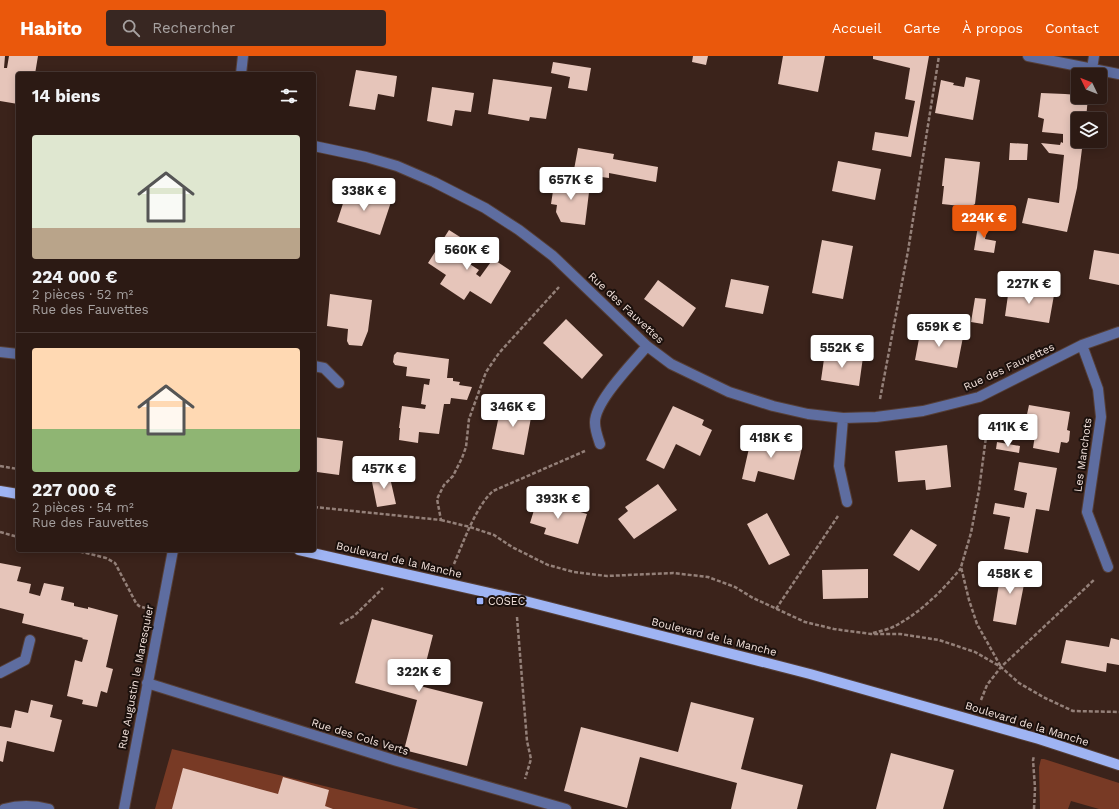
<!DOCTYPE html>
<html lang="fr">
<meta charset="utf-8">
<style>
:root{--surface:#2c1a14;--page:#382722;--text:#f1f3f6;--muted:#a6a1a0;--line:#483834;--accent:#ea580c}
body{margin:0;font-family:"Work Sans",sans-serif;background:var(--page);color:var(--text);height:100vh;display:flex;flex-direction:column;font-size:15px;white-space:nowrap}
*{box-sizing:border-box;margin:0}
p{font-size:13px;color:var(--muted)}
.icon{flex:none;width:22px;height:22px;fill:none;stroke:currentColor;stroke-width:2;stroke-linecap:round;stroke-linejoin:round}
.map{position:relative;flex:1;overflow:hidden}
.panel{position:absolute;left:16px;top:16px;width:300px;height:480px;display:flex;flex-direction:column;background:var(--surface);border-radius:4px;box-shadow:0 2px 10px #0003,0 0 0 1px var(--line)}
.panel>*{flex:none}
.needle{width:26px;rotate:313deg}
.buttons{position:absolute;left:1071px;top:12px;display:grid;gap:8px}
.buttons a{display:grid;place-items:center;width:36px;height:36px;border-radius:4px;background:var(--surface);box-shadow:0 2px 10px #0003,0 0 0 1px var(--line);font-size:20px}
.price{position:absolute;translate:-50% -34px;padding:0 9px;border-radius:4px;background:#fff;color:#222;font-size:13px;line-height:26px;filter:drop-shadow(0 1px 2px #0008)}
.price::after{content:'';position:absolute;left:50%;top:24px;width:12px;height:9px;margin-left:-6px;background:inherit;clip-path:polygon(0 0,100% 0,50% 100%)}
.price.current{background:var(--accent);color:#fff}
ul{padding:0;list-style:none}
li{display:grid;align-content:center;gap:8px;height:212px;padding:0 16px}
li+li{border-top:1px solid var(--line)}
li span{display:grid;place-items:center;height:124px;border-radius:4px;color:#555}
li>.icon{margin-inline-start:auto}
span .icon{width:72px;height:72px;fill:#fffc;stroke-width:1}
li b{font-size:17px}
h2{display:flex;justify-content:space-between;align-items:center;height:48px;padding:0 16px;font-size:17px}
header{display:flex;align-items:center;gap:24px;box-sizing:border-box;height:56px;padding:0 20px;background:var(--accent);color:#fff}
header strong{font-size:19px}
nav{display:flex;gap:22px;margin-inline-start:auto;font-size:14px}
.search{width:280px;height:36px;background:var(--page);display:flex;align-items:center;gap:10px;box-sizing:border-box;padding:0 14px;border-radius:4px;color:var(--muted);font-size:15px}
.map>svg:first-child{display:block}
.green{fill:#783a25}
.building{fill:#e6c5ba}
.lines{fill:none;stroke-linecap:round;stroke-linejoin:round}
.minor-casing{stroke:#553e36;stroke-width:12}
.major-casing{stroke:#553e36;stroke-width:12}
.path{stroke:#948079;stroke-width:2.5;stroke-dasharray:4 2;stroke-linecap:butt}
.minor{stroke:#5e6da0;stroke-width:10}
.major{stroke:#9fb4f3;stroke-width:10}
.poi-dot{fill:#9db4fd;stroke:#1b100c;stroke-width:1.5}
.labels{text-anchor:middle;dominant-baseline:central;stroke-width:4;stroke-linejoin:round;paint-order:stroke}
.street-label{font-size:11px;fill:#f2e1db;stroke:#1b100c}
.poi-label{font-size:11px;fill:#f2e1db;stroke:#1b100c;text-anchor:start}
</style>
<header>
<strong>Habito</strong>
<div class="search"><svg class="icon" aria-label="search" viewBox="0 0 24 24"><circle cx="10" cy="10" r="6"/><path d="M15 15l6 6"/></svg>Rechercher</div>
<nav><a>Accueil</a><a>Carte</a><a>À propos</a><a>Contact</a></nav>
</header>
<div class="map">
<svg width="1119" height="753" viewBox="0 0 1119 753">
<rect width="100%" height="100%" fill="#3b231b"/>
<path class="green" d="M 172,693 L 419,753 L 155,753 Z
M 1041,703 L 1044,703 L 1119,727 L 1119,753 L 1099,753 L 1071,745 L 1068,753 L 1040,753 L 1039,711 Z"/>
<path class="building" d="M 0,0 L 5,0 L 4,12 L 7,12 L 9,0 L 38,0 L 35,18 L 18,18 L 18,48 L 0,45 Z
M 693,0 L 708,0 L 706,9 L 692,6 Z
M 783,0 L 825,0 L 818,36 L 778,28 Z
M 873,0 L 929,0 L 911,101 L 872,94 L 875,76 L 908,81 L 915,45 L 905,43 L 910,12 L 873,3 Z
M 553,6 L 591,12 L 587,35 L 568,32 L 570,21 L 551,17 Z
M 356,14 L 397,20 L 394,41 L 378,38 L 375,54 L 349,50 Z
M 966,21 L 980,24 L 973,64 L 935,57 L 941,24 L 954,27 L 953,29 L 964,31 Z
M 493,23 L 552,31 L 546,63 L 530,61 L 529,65 L 488,58 Z
M 432,31 L 474,37 L 471,56 L 455,54 L 452,70 L 427,65 Z
M 1041,37 L 1065,38 L 1078,39 L 1078,41 L 1088,41 L 1086,63 L 1078,63 L 1078,85 L 1083,85 L 1077,132 L 1067,176 L 1022,167 L 1028,142 L 1059,147 L 1064,99 L 1049,97 L 1041,87 L 1060,89 L 1061,86 L 1063,87 L 1063,78 L 1042,76 L 1044,63 L 1038,61 Z
M 1010,87 L 1028,88 L 1027,104 L 1009,104 Z
M 578,92 L 614,98 L 613,103 L 658,111 L 656,126 L 609,117 L 609,122 L 594,120 L 593,122 L 573,119 Z
M 945,102 L 980,106 L 975,148 L 970,151 L 942,148 L 944,130 L 942,130 Z
M 838,105 L 881,113 L 875,144 L 832,135 Z
M 555,122 L 590,128 L 585,169 L 561,166 L 556,156 L 557,149 L 551,148 Z
M 348,132 L 391,146 L 380,179 L 337,166 Z
M 979,164 L 989,166 L 985,183 L 996,185 L 994,197 L 974,194 Z
M 449,174 L 468,186 L 456,205 L 459,207 L 462,203 L 479,214 L 476,218 L 480,221 L 493,203 L 511,215 L 491,248 L 470,235 L 464,244 L 440,228 L 446,219 L 428,207 Z
M 822,184 L 853,190 L 843,243 L 812,237 Z
M 1094,194 L 1119,198 L 1119,229 L 1089,223 Z
M 731,223 L 769,230 L 763,258 L 725,251 Z
M 658,224 L 696,252 L 683,271 L 644,243 Z
M 1009,232 L 1054,239 L 1049,267 L 1005,260 Z
M 330,238 L 372,244 L 368,275 L 362,290 L 349,289 L 347,285 L 348,273 L 327,270 Z
M 975,242 L 986,243 L 983,268 L 971,266 Z
M 566,263 L 603,299 L 582,323 L 543,287 Z
M 921,272 L 963,281 L 957,312 L 915,304 Z
M 397,296 L 449,303 L 447,322 L 453,322 L 453,325 L 460,326 L 459,329 L 472,331 L 467,344 L 451,342 L 450,348 L 444,348 L 439,378 L 419,376 L 418,387 L 399,384 L 400,372 L 399,372 L 402,350 L 425,353 L 426,349 L 421,348 L 424,328 L 429,329 L 430,323 L 406,320 L 407,311 L 395,309 L 393,306 L 394,299 Z
M 825,296 L 863,301 L 859,330 L 821,324 Z
M 502,345 L 533,351 L 524,399 L 492,393 Z
M 1029,349 L 1070,356 L 1067,374 L 1070,375 L 1069,385 L 1067,387 L 1061,386 L 1059,397 L 1033,392 L 1035,379 L 1023,377 Z
M 673,350 L 704,364 L 702,369 L 712,374 L 700,400 L 676,388 L 664,413 L 646,404 Z
M 752,379 L 802,392 L 794,424 L 758,415 L 755,426 L 742,423 Z
M 314,381 L 343,385 L 339,419 L 317,416 L 316,423 L 314,423 Z
M 997,386 L 1020,390 L 1019,397 L 996,393 Z
M 947,389 L 951,431 L 926,434 L 925,424 L 898,426 L 895,395 Z
M 1019,406 L 1057,412 L 1049,455 L 1036,453 L 1028,497 L 1004,493 L 1010,461 L 993,458 L 995,447 L 1024,452 L 1027,437 L 1014,434 Z
M 388,413 L 396,448 L 377,451 L 372,426 L 381,425 L 379,415 Z
M 658,428 L 677,454 L 634,483 L 618,463 L 628,455 L 625,451 Z
M 539,438 L 555,443 L 554,448 L 587,458 L 578,488 L 544,478 L 546,472 L 530,467 Z
M 767,457 L 790,499 L 769,509 L 747,468 Z
M 911,473 L 937,489 L 919,515 L 893,499 Z
M 0,507 L 21,511 L 17,525 L 31,528 L 29,537 L 40,540 L 44,527 L 64,531 L 61,544 L 74,547 L 74,550 L 88,553 L 88,551 L 118,559 L 106,611 L 113,613 L 107,637 L 101,635 L 97,651 L 82,648 L 83,644 L 67,640 L 75,604 L 82,606 L 88,584 L 82,583 L 83,582 L 22,567 L 24,558 L 0,552 Z
M 1002,509 L 1027,513 L 1016,569 L 993,565 Z
M 868,513 L 868,542 L 823,543 L 822,514 Z
M 372,563 L 433,579 L 420,630 L 483,646 L 467,710 L 404,694 L 417,644 L 355,627 Z
M 1111,582 L 1119,584 L 1119,609 L 1107,607 L 1106,616 L 1061,607 L 1066,584 L 1109,591 Z
M 31,644 L 53,649 L 50,661 L 62,664 L 54,696 L 7,685 L 3,706 L 0,705 L 0,670 L 11,672 L 15,654 L 28,657 Z
M 691,646 L 754,662 L 741,713 L 803,729 L 797,753 L 731,753 L 737,727 L 640,701 L 627,752 L 564,735 L 581,671 L 678,696 Z
M 891,697 L 954,714 L 943,753 L 876,753 Z
M 183,712 L 278,738 L 283,721 L 329,734 L 325,750 L 333,753 L 172,753 Z"/>
<g class="lines">
<defs>
<path id="minor" d="M 1028,0 L 1119,18
M 1092,13 L 1094,0
M 241,18 L 243,0
M 314,90 L 366,101 L 397,110 L 434,126 L 485,152 L 519,174 L 553,200 L 647,290 L 671,308 L 729,336 L 773,350 L 808,358 L 843,362 L 876,361 L 923,355 L 979,341 L 1082,289 L 1119,276
M 1082,289 L 1098,333 L 1101,361 L 1087,456 L 1108,511
M 0,296 L 18,298
M 314,310 L 324,312 L 339,327
M 843,362 L 839,410 L 847,446
M 600,388 C 598,382 595,374 595,367 C 594,346 633,307 647,290
M 0,617 L 25,604 L 30,584
M 147,627 L 397,705 L 566,753
M 4,753 C 19,749 33,749 49,753
M 124,753 L 173,494"/>
<path id="major" d="M 0,435 L 18,438
M 299,494 L 521,544 L 810,618 L 1039,683 L 1119,709"/>
</defs>
<use href="#minor" class="minor-casing"/>
<use href="#major" class="major-casing"/>
<path class="path" d="M 880,343 L 908,195 L 939,0
M 984,359 L 986,381 L 979,434 L 971,477 L 961,511 L 969,544 L 977,568 L 1001,611
M 0,410 L 18,413
M 314,451 L 441,464 L 437,443 L 444,429 L 453,420 L 462,402 L 466,391 L 469,363 L 486,316 L 499,297 L 559,231
M 441,464 L 470,471 L 494,479 L 512,491 L 548,509 L 574,516 L 607,520 L 673,517 L 708,521 L 735,531 L 753,542 L 805,566 L 834,573 L 871,578 L 900,578 L 939,584 L 975,596 L 1001,611 L 1019,627 L 1045,642 L 1073,655 L 1119,656
M 0,476 L 18,481
M 74,494 L 106,502 L 115,507 L 136,547 L 139,550 L 145,552
M 454,508 C 463,487 476,450 493,435 L 585,395
M 776,553 L 838,460
M 517,561 L 527,685 L 531,703 L 525,723
M 340,568 L 354,560 L 383,532
M 873,577 C 881,575 890,573 897,569 C 922,555 943,534 961,512
M 981,644 L 987,629 L 1001,611 L 1095,523
M 1034,753 L 1035,732 L 1033,704 L 1034,700"/>
<use href="#minor" class="minor"/>
<use href="#major" class="major"/>
</g>
<rect class="poi-dot" x="476" y="541" width="8" height="8" rx="2"/>
<g class="labels">
<g class="street-label">
<text transform="translate(626 252) rotate(43)">Rue des Fauvettes</text>
<text transform="translate(1009 311) rotate(-25)">Rue des Fauvettes</text>
<text transform="translate(1083 399) rotate(-82)">Les Manchots</text>
<text transform="translate(399 504) rotate(13)">Boulevard de la Manche</text>
<text transform="translate(714 581) rotate(14)">Boulevard de la Manche</text>
<text transform="translate(136 621) rotate(-79)">Rue Augustin le Maresquier</text>
<text transform="translate(1027 668) rotate(17)">Boulevard de la Manche</text>
<text transform="translate(360 681) rotate(17)">Rue des Cols Verts</text>
</g>
<g class="poi-label">
<text x="488" y="545">COSEC</text>
</g>
</g>
</svg>
<div class="buttons">
<a><svg class="needle" viewBox="-14 -14 28 28"><path d="M0-13l5 13h-10z" fill="#e53935"/><path d="M0 13l5-13h-10z" fill="#a6a1a0"/></svg></a>
<a><svg class="icon" aria-label="layers" viewBox="0 0 24 24"><path d="M12 4l9 5-9 5-9-5zM3 14l9 5 9-5"/></svg></a>
</div>
<b class="price" style="left:571px;top:145px">657K €</b>
<b class="price" style="left:364px;top:156px">338K €</b>
<b class="price current" style="left:984px;top:183px">224K €</b>
<b class="price" style="left:467px;top:215px">560K €</b>
<b class="price" style="left:1029px;top:249px">227K €</b>
<b class="price" style="left:939px;top:292px">659K €</b>
<b class="price" style="left:842px;top:313px">552K €</b>
<b class="price" style="left:513px;top:372px">346K €</b>
<b class="price" style="left:1008px;top:392px">411K €</b>
<b class="price" style="left:771px;top:403px">418K €</b>
<b class="price" style="left:384px;top:434px">457K €</b>
<b class="price" style="left:558px;top:464px">393K €</b>
<b class="price" style="left:1010px;top:539px">458K €</b>
<b class="price" style="left:419px;top:637px">322K €</b>
<section class="panel">
<h2>14 biens<svg class="icon" aria-label="filters" viewBox="0 0 24 24"><path d="M4 7h16M4 17h16"/><circle cx="9" cy="7" r="2"/><circle cx="15" cy="17" r="2"/></svg></h2>
<ul>
<li><span style="background:linear-gradient(#dfe7d0 75%,#b9a48a 0)"><svg class="icon" aria-label="home" viewBox="0 0 24 24"><path d="M3 11l9-7 9 7M6 9v11h12V9"/></svg></span><div><b>224 000 €</b><p>2 pièces · 52 m²</p><p>Rue des Fauvettes</p></div></li>
<li><span style="background:linear-gradient(#ffd9b3 65%,#8fb573 0)"><svg class="icon" aria-label="home" viewBox="0 0 24 24"><path d="M3 11l9-7 9 7M6 9v11h12V9"/></svg></span><div><b>227 000 €</b><p>2 pièces · 54 m²</p><p>Rue des Fauvettes</p></div></li>
</ul>
</section>
</div>
